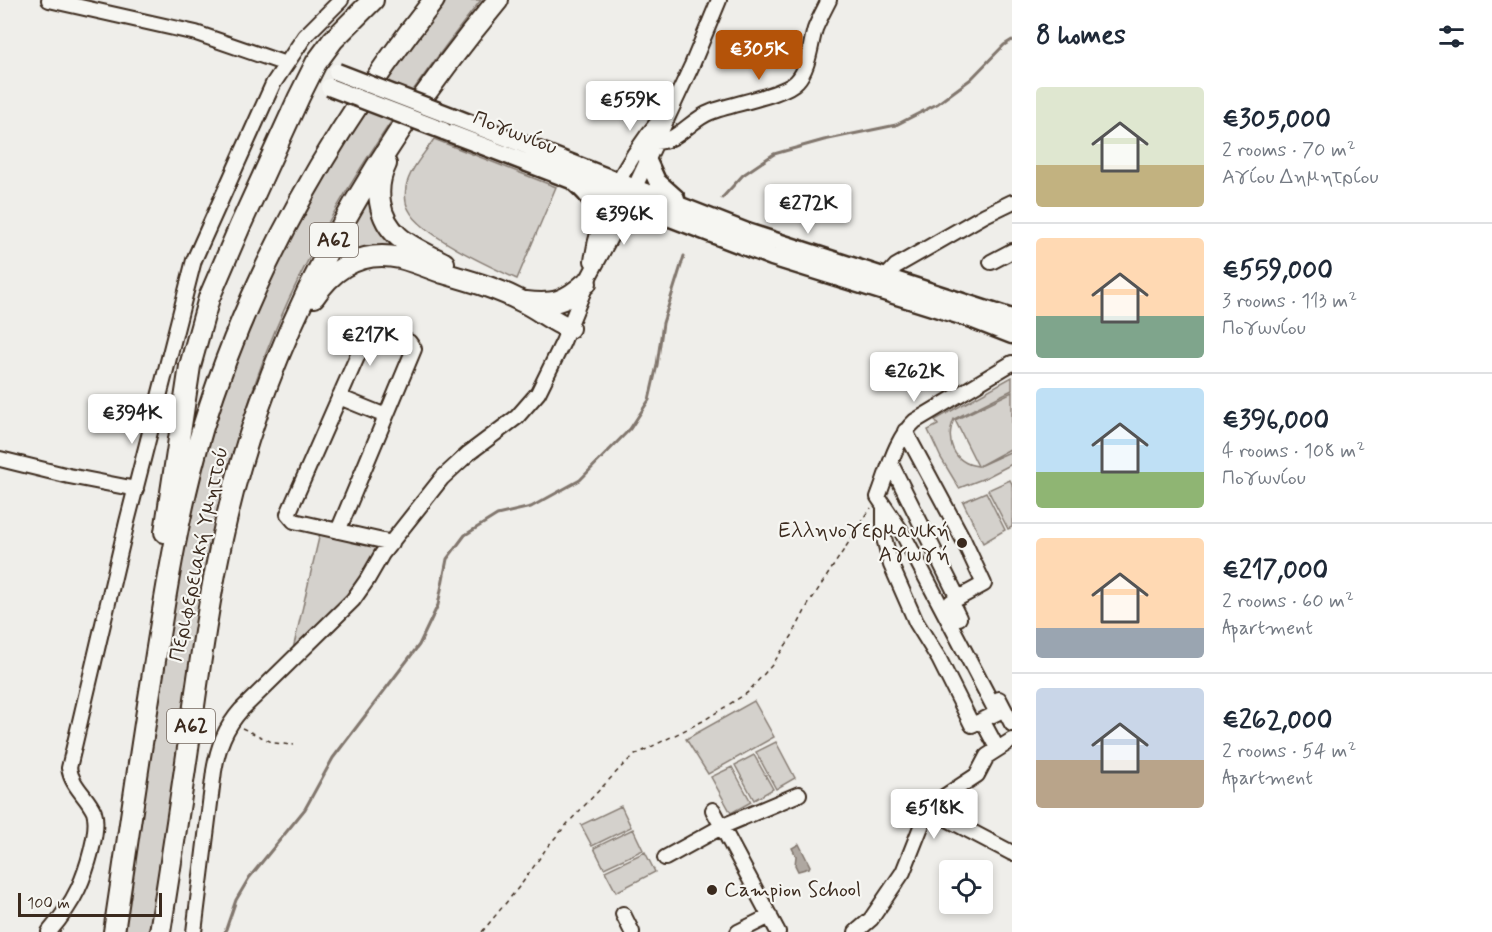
<!DOCTYPE html>
<meta charset="utf-8">
<style>
:root{--surface:#fff;--page:#f2f2f3;--text:#1f2937;--muted:#747a83;--line:#e0e1e3;--accent:#b45309}
body{margin:0;font-family:Mynerve,sans-serif;background:var(--page);color:var(--text);height:100vh;display:flex;flex-direction:column;font-size:22px;white-space:nowrap}
*{box-sizing:border-box;margin:0}
p{font-size:20px;color:var(--muted)}
.icon{flex:none;width:33px;height:33px;fill:none;stroke:currentColor;stroke-width:2;stroke-linecap:round;stroke-linejoin:round}
.map{position:relative;flex:1;overflow:hidden}
.details{display:flex;flex-direction:column;background:var(--surface);width:480px}
.details>*{flex:none}
.controls{position:absolute;left:939px;top:860px;display:grid;gap:12px}
.controls a{display:grid;place-items:center;width:54px;height:54px;border-radius:6px;background:var(--surface);box-shadow:0 3px 9px #0003;font-size:30px}
.scale{position:absolute;left:18px;bottom:15px;width:144px;box-sizing:border-box;padding-left:6px;border:3px solid #3b2a1e;border-top:0;font-size:16px;line-height:21px;white-space:nowrap;color:#3b2a1e;-webkit-text-stroke:4px #f6f6f2;paint-order:stroke}
.price{position:absolute;translate:-50% -51px;padding:0 14px;border-radius:6px;background:#fff;color:#222;font-size:20px;line-height:39px;filter:drop-shadow(0 2px 3px #0008)}
.price::after{content:'';position:absolute;left:50%;top:36px;width:18px;height:14px;margin-left:-9px;background:inherit;clip-path:polygon(0 0,100% 0,50% 100%)}
.price.selected{background:var(--accent);color:#fff}
ul{padding:0;list-style:none}
li{display:flex;align-items:center;gap:18px;height:150px;padding:0 24px}
li+li{border-top:2px solid var(--line)}
li span{display:grid;place-items:center;flex:none;width:168px;height:120px;border-radius:6px;color:#555}
li>.icon{margin-inline-start:auto}
span .icon{width:72px;height:72px;fill:#fffc;stroke-width:1}
li b{font-size:26px}
h2{display:flex;justify-content:space-between;align-items:center;height:72px;padding:0 24px;font-size:26px}
main{display:flex;flex:1;min-height:0}
.map>svg:first-child{display:block}
.green{fill:#d4d1cc;stroke:#887e75;stroke-width:1.5}
.water{fill:#afa8a1;stroke:#81766d;stroke-width:1.5}
.lines{fill:none;stroke-linecap:round;stroke-linejoin:round}
.stream{stroke:#81766d;stroke-width:3}
.minor-casing{stroke:#3b2a1e;stroke-width:18}
.major-casing{stroke:#3b2a1e;stroke-width:21}
.highway-casing{stroke:#3b2a1e;stroke-width:24}
.path{stroke:#3b2a1e;stroke-width:1.5;stroke-dasharray:4.5 4.5;stroke-linecap:butt}
.minor{stroke:#f6f6f2;stroke-width:14}
.major{stroke:#f6f6f2;stroke-width:16}
.highway{stroke:#f6f6f2;stroke-width:20}
.major-bridge-casing{stroke:#3b2a1e;stroke-width:21;stroke-linecap:butt}
.major-bridge{stroke:#f6f6f2;stroke-width:16}
.poi-dot{fill:#3b2a1e;stroke:#f6f6f2;stroke-width:2}
.labels{text-anchor:middle;dominant-baseline:central;stroke-width:4.5;stroke-linejoin:round;paint-order:stroke}
.shield{fill:#f6f6f2;stroke:#73675e;stroke-width:1.5}
.shield-label{font-size:20px;font-weight:bold;fill:#3b2a1e}
.street-label{font-size:21px;fill:#3b2a1e;stroke:#f6f6f2}
.poi-label{font-size:21px;fill:#3b2a1e;stroke:#f6f6f2;text-anchor:end}
</style>
<main>
<div class="map">
<svg width="1012" height="932" viewBox="0 0 1012 932">
<rect width="100%" height="100%" fill="#efeeea"/>
<filter id="ink" filterUnits="userSpaceOnUse"><feTurbulence type="fractalNoise" baseFrequency=".0167" numOctaves="2"/><feDisplacementMap in="SourceGraphic" scale="12" xChannelSelector="R" yChannelSelector="G"/><feConvolveMatrix kernelMatrix="1 2 1 2 8 2 1 2 1" color-interpolation-filters="sRGB"/></filter>
<g filter="url(#ink)">
<path class="green" d="M 446,0 L 481,0 C 396,108 316,224 266,353 C 231,445 212,540 195,637 C 179,735 165,834 151,932 L 124,932 C 138,841 150,749 165,658 C 175,594 185,528 203,465 C 251,289 334,143 446,0 Z
M 434,139 L 556,187 L 517,279 C 491,267 421,235 409,210 C 405,204 405,194 406,187 C 409,170 425,153 434,139 Z
M 375,184 L 413,256 L 329,271 Z
M 1012,377 L 1012,390 L 954,419 C 945,441 953,463 978,466 L 955,420 L 1012,392 L 1012,448 L 979,466 L 1012,451 L 1012,464 L 985,478 L 959,488 L 941,458 L 928,430 L 938,425 L 935,420 Z
M 1010,480 L 1012,484 L 1012,527 L 1008,529 L 988,490 Z
M 986,492 L 1005,530 L 983,543 L 963,502 Z
M 321,529 L 378,545 L 360,585 L 293,649 Z
M 754,701 L 774,737 L 708,774 L 686,739 Z
M 776,742 L 795,778 L 776,789 L 756,752 Z
M 754,755 L 773,789 L 754,800 L 735,765 Z
M 732,767 L 751,802 L 731,813 L 711,777 Z
M 621,806 L 631,827 L 592,846 L 581,825 Z
M 633,829 L 643,850 L 604,868 L 594,848 Z
M 645,852 L 655,872 L 616,892 L 605,871 Z"/>
<path class="water" d="M 799,844 L 810,866 L 809,868 L 798,871 L 795,865 L 796,856 L 792,848 Z"/>
<g class="lines">
<path class="stream" d="M 722,198 L 743,175 L 774,154 L 824,140 L 896,125 L 937,104 L 971,79 L 1004,45 L 1012,40
M 225,932 L 236,900 L 249,878 L 305,809 L 333,758 L 419,645 L 438,605 L 447,559 L 465,535 L 497,515 L 531,507 L 580,480 L 630,429 L 649,400 L 657,365 L 663,323 L 684,256"/>
<defs>
<path id="minor" d="M 49,0 L 196,33 L 286,64
M 655,142 C 677,143 691,119 711,112 C 731,104 785,95 797,81 C 809,68 810,46 815,29 C 819,19 824,10 829,0
M 592,261 C 600,207 627,159 661,118
M 991,262 L 1012,251
M 886,277 L 896,266 L 985,215 L 1012,202
M 339,397 L 386,416
M 905,431 L 963,539 L 984,584 L 951,602 L 959,618
M 0,459 L 69,476 L 136,489
M 891,464 L 958,598
M 884,508 L 884,538 L 891,565 L 916,622 L 939,659 L 972,725 L 997,713 L 903,534 L 878,497 C 888,472 895,439 915,421 L 1012,363
M 338,531 L 414,349 L 409,342 L 375,328 L 368,332 L 288,514 L 294,521 L 392,543
M 999,699 L 1012,724
M 982,720 L 997,748
M 713,810 L 778,932
M 930,810 L 1012,853
M 665,858 L 723,826 L 799,794
M 623,914 L 632,932
M 49,932 C 60,919 71,904 78,889 C 86,872 100,830 94,812 C 87,796 72,787 69,768 L 127,522 L 194,260 L 273,84 L 305,36 L 341,0
M 194,932 L 214,771 C 218,747 225,728 241,710 L 353,600 L 367,580 L 382,554 L 442,478 L 469,453 L 517,417 L 538,393 L 563,342 L 590,275 L 620,219 L 692,65 L 719,0
M 738,932 L 770,916
M 856,932 L 871,919 L 903,872 L 924,819 L 930,810 L 945,796 L 977,775 L 987,756 L 1012,740"/>
<path id="major" d="M 454,117 L 747,232 L 1012,318
M 444,131 L 772,257 L 971,319 L 1012,335
M 647,159 L 657,181 L 676,198
M 575,183 C 589,195 599,208 601,227"/>
<path id="highway" d="M 386,164 C 374,188 378,219 399,237 C 412,248 429,255 444,263
M 314,297 C 334,267 363,250 400,258 C 415,262 429,268 443,273 C 470,281 497,288 521,301 C 538,309 552,321 569,328
M 526,302 C 554,305 565,302 586,283
M 165,532 L 190,366 L 209,298 L 240,226 L 299,97 L 316,63 L 333,40 L 373,0
M 114,932 C 127,846 139,759 153,673 C 166,590 179,508 203,427 C 251,271 333,128 434,0
M 160,932 C 170,868 180,805 189,741 C 202,650 214,556 240,467 C 290,294 383,138 498,0"/>
</defs>
<use href="#minor" class="minor-casing"/>
<use href="#major" class="major-casing"/>
<use href="#highway" class="highway-casing"/>
<path class="path" d="M 242,728 L 274,743 L 294,745
M 482,932 L 523,882 L 548,846 L 568,823 L 625,763 L 635,755 L 703,721 L 747,693 L 772,665 L 792,636 L 808,605 L 871,508"/>
<use href="#minor" class="minor"/>
<use href="#major" class="major"/>
<use href="#highway" class="highway"/>
<defs>
<path id="major-bridge" d="M 337,72 L 454,117
M 329,87 L 444,131"/>
</defs>
<use href="#major-bridge" class="major-bridge-casing"/>
<use href="#major-bridge" class="major-bridge"/>
</g>
</g>
<g class="poi-dot">
<circle cx="962" cy="543" r="6"/>
<circle cx="712" cy="890" r="6"/>
</g>
<g class="labels">
<g class="shield">
<rect x="310" y="223" width="48" height="34" rx="4.5"/>
<rect x="167" y="709" width="48" height="34" rx="4.5"/>
</g>
<g class="shield-label">
<text x="334" y="240">Α62</text>
<text x="191" y="726">Α62</text>
</g>
<g class="street-label">
<text transform="translate(515 133) rotate(21)">Πογωνίου</text>
<text transform="translate(199 554) rotate(-78)">Περιφερειακή Υμηττού</text>
</g>
<g class="poi-label">
<text x="950" y="531">Ελληνογερμανική<tspan x="950" dy="24">Αγωγή</tspan></text>
<text x="724" y="890" text-anchor="start">Campion School</text>
</g>
</g>
</svg>
<div class="controls">
<a><svg class="icon" aria-label="locate" viewBox="0 0 24 24"><circle cx="12" cy="12" r="6"/><path d="M12 2v4M12 18v4M2 12h4M18 12h4"/></svg></a>
</div>
<div class="scale">100 m</div>
<b class="price selected" style="left:759px;top:81px">€305K</b>
<b class="price" style="left:630px;top:132px">€559K</b>
<b class="price" style="left:808px;top:235px">€272K</b>
<b class="price" style="left:624px;top:246px">€396K</b>
<b class="price" style="left:370px;top:367px">€217K</b>
<b class="price" style="left:914px;top:403px">€262K</b>
<b class="price" style="left:132px;top:445px">€394K</b>
<b class="price" style="left:934px;top:840px">€518K</b>
</div>
<section class="details">
<h2>8 homes<svg class="icon" aria-label="filters" viewBox="0 0 24 24"><path d="M4 7h16M4 17h16"/><circle cx="9" cy="7" r="2"/><circle cx="15" cy="17" r="2"/></svg></h2>
<ul>
<li><span style="background:linear-gradient(#dfe7d0 65%,#c2b280 0)"><svg class="icon" aria-label="home" viewBox="0 0 24 24"><path d="M3 11l9-7 9 7M6 9v11h12V9"/></svg></span><div><b>€305,000</b><p>2 rooms · 70 m²</p><p>Αγίου Δημητρίου</p></div></li>
<li><span style="background:linear-gradient(#ffd9b3 65%,#7fa58c 0)"><svg class="icon" aria-label="home" viewBox="0 0 24 24"><path d="M3 11l9-7 9 7M6 9v11h12V9"/></svg></span><div><b>€559,000</b><p>3 rooms · 113 m²</p><p>Πογωνίου</p></div></li>
<li><span style="background:linear-gradient(#bfe0f5 70%,#8fb573 0)"><svg class="icon" aria-label="home" viewBox="0 0 24 24"><path d="M3 11l9-7 9 7M6 9v11h12V9"/></svg></span><div><b>€396,000</b><p>4 rooms · 108 m²</p><p>Πογωνίου</p></div></li>
<li><span style="background:linear-gradient(#ffd9b3 75%,#9aa5b1 0)"><svg class="icon" aria-label="home" viewBox="0 0 24 24"><path d="M3 11l9-7 9 7M6 9v11h12V9"/></svg></span><div><b>€217,000</b><p>2 rooms · 60 m²</p><p>Apartment</p></div></li>
<li><span style="background:linear-gradient(#c9d6e8 60%,#b9a48a 0)"><svg class="icon" aria-label="home" viewBox="0 0 24 24"><path d="M3 11l9-7 9 7M6 9v11h12V9"/></svg></span><div><b>€262,000</b><p>2 rooms · 54 m²</p><p>Apartment</p></div></li>
</ul>
</section>
</main>
